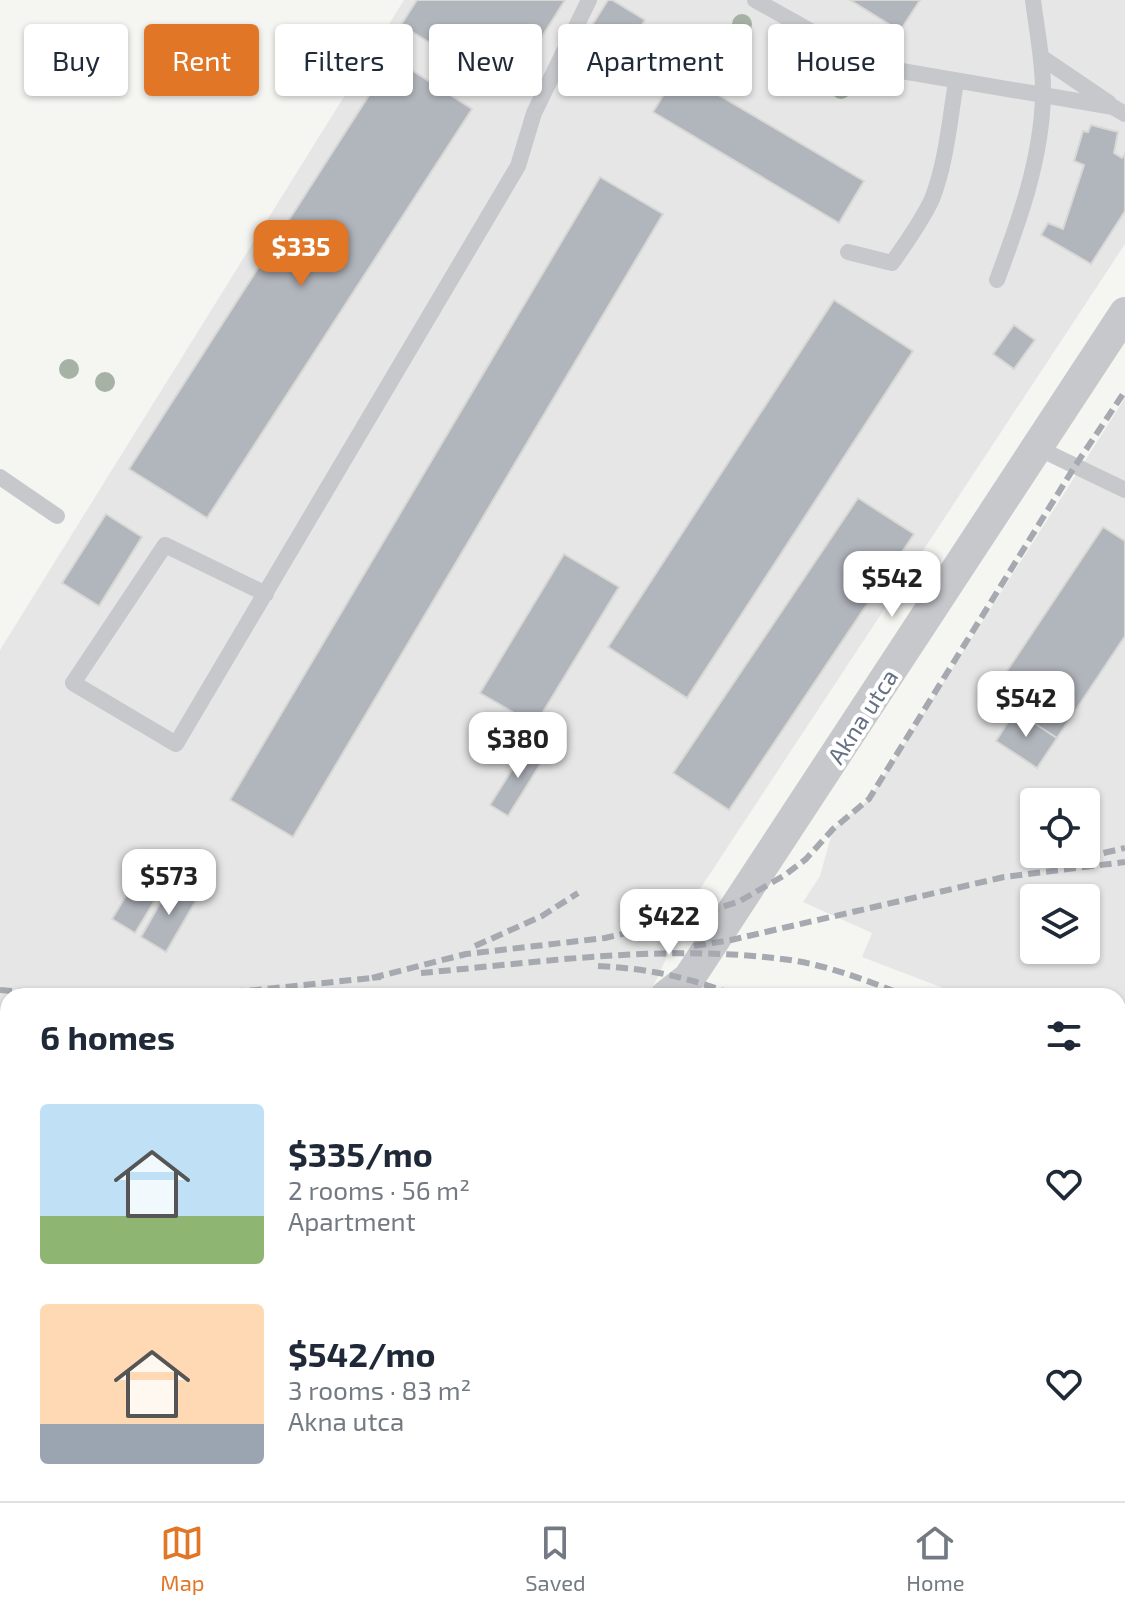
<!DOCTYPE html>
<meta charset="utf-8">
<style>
:root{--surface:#fff;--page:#f6f6f7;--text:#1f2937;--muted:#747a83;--line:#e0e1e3;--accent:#e27627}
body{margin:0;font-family:"Exo 2",sans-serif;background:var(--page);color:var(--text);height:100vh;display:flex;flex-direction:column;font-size:30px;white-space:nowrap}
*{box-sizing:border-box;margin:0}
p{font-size:26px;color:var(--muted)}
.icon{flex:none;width:44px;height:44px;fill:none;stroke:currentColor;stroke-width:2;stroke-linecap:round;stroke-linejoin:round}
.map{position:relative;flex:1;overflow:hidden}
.side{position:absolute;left:0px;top:988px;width:1126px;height:514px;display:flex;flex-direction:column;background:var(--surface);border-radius:24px 24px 0 0;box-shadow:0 2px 6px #0004}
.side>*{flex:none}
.banner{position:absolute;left:24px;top:24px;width:1078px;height:72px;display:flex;gap:16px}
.buttons{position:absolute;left:1020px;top:788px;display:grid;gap:16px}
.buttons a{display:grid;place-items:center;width:80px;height:80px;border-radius:8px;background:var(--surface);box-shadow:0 2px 6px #0004;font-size:40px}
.price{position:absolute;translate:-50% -68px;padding:0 18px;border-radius:16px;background:#fff;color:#222;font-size:26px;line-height:52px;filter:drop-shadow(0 2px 4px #0008)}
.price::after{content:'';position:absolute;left:50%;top:48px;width:24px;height:18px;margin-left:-12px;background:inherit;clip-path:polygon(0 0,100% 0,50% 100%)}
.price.current{background:var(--accent);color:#fff}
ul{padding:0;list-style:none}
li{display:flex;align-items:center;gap:24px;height:200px;padding:0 40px}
li span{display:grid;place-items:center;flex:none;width:224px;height:160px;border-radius:8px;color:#555}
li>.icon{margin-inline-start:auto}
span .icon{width:96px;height:96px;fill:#fffc;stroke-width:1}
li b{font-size:34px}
h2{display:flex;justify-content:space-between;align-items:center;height:96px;padding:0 40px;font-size:34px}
.pill{padding:0 28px;border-radius:8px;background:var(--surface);box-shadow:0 2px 6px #0004;font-size:28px;line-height:72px}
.pill.current{background:var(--accent);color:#fff}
.tabs{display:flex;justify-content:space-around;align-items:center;height:112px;border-top:2px solid var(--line);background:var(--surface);font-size:22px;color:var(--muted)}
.tabs a{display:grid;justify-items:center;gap:4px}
.tabs .current{color:var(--accent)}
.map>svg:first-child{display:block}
.built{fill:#e6e6e6;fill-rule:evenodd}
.building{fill:#b1b5bc;stroke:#d7d7d5;stroke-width:2}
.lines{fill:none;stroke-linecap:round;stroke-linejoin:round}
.path{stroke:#bdbec1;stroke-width:5;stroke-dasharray:4 4;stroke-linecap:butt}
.lane{stroke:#c6c8cc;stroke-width:16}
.street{stroke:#c6c8cc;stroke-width:32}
.rail{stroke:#a6a9b0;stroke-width:6;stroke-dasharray:12 6;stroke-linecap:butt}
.tree{fill:#a5b2a4}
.labels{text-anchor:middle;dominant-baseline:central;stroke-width:8;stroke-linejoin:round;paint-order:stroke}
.street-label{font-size:24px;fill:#657083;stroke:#fff}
</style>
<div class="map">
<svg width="1125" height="1501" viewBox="0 0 1125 1501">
<rect width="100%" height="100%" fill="#f5f6f2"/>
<path class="built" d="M 404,0 L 1125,0 L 1125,244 L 694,898 L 652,989 L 386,989 L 325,996 L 8,996 L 8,1023 L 0,1023 L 0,650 Z
M 1125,398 L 1125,1090 L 1118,1086 L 1118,996 L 964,996 L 862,957 L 872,933 L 803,902 L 820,876 L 833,829 L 869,799 ZM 1034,802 L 1086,802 L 1086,854 L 1034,854 ZM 1034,898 L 1086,898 L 1086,950 L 1034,950 Z
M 8,1106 L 8,1476 L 0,1411 L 0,1107 Z
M 1118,1275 L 1125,1279 L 1125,1501 L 11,1501 L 10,1494 L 1118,1494 Z"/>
<path class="building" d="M 417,0 L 565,0 L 508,91 L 401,25 Z
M 608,0 L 612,0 L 645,20 L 606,82 L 570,60 Z
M 850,0 L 920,0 L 900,31 Z
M 393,58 L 472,109 L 207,518 L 129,469 Z
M 678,71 L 864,181 L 839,223 L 653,112 Z
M 1091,125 L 1118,132 L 1114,153 L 1122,158 L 1125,154 L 1125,211 L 1091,264 L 1041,235 L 1048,223 L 1063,229 L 1084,165 L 1074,161 L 1083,131 L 1088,132 Z
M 600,177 L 663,214 L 293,837 L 230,800 Z
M 834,300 L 913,351 L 687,698 L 608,647 Z
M 1014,325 L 1035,340 L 1014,369 L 993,354 Z
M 858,498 L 914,534 L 729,810 L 673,773 Z
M 106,514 L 142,537 L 99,606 L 62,583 Z
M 1103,527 L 1125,541 L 1125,636 L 1057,738 L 991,695 Z
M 564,554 L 619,587 L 535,725 L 480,693 Z
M 1015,711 L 1057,738 L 1037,768 L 996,741 Z
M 528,744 L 546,755 L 508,816 L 490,805 Z
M 139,874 L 163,887 L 135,933 L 112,919 Z
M 172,882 L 198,897 L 166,952 L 141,937 Z
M 1125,1424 L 1125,1501 L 1087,1501 L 1086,1494 L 1118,1494 L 1118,1425 Z"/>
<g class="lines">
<path class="path" d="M 0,1034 L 8,1034"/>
<path class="lane" d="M 755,0 L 850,53 L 890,69 L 1113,107 L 1125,114
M 1041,57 L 1109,103
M 848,252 L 892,263 C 906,243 922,221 932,199 C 946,164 950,118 956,82
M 997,280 C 1019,221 1041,161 1043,97 C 1044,65 1037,32 1033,0
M 1038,448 L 1125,490
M 0,477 L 57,516
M 266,594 L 165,545 L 73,683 L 176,744 L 518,166 L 534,113 L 589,0
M 698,1494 L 700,1501
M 882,1501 L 887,1494"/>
<path class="street" d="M 666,996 L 689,978 L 695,969 L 1125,313
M 0,1087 L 8,1085
M 1118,1237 L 1125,1242"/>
<path class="rail" d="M 1086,857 L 1125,848
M 475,946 L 542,916 L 578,893
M 694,946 L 731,940 L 1004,877 L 1125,862
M 598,966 C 652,969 687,977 737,996
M 421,973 C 542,962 669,943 790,960 C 830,966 869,981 906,996
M 372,978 L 466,954 L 605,938 L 682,920 L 740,901 L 785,875 L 806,859 L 833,829 L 869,799 L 1075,466 L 1125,391
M 0,990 L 79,996
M 160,996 L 256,990 L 381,977
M 1118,1109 L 1125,1114
M 1118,1200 L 1125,1204"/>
</g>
<g class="tree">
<circle cx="742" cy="24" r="10"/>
<circle cx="841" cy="89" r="10"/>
<circle cx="69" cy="369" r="10"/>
<circle cx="105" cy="382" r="10"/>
</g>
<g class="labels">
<g class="street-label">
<text transform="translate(862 716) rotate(-57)">Akna utca</text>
</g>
</g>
</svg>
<div class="buttons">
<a><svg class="icon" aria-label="locate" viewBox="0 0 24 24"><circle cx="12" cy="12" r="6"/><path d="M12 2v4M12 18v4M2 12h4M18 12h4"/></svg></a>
<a><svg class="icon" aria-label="layers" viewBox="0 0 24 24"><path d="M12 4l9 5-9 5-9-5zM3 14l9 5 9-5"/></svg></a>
</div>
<b class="price current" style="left:301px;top:288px">$335</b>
<b class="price" style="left:892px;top:619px">$542</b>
<b class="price" style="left:1026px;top:739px">$542</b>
<b class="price" style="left:518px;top:780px">$380</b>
<b class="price" style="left:169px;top:917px">$573</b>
<b class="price" style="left:669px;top:957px">$422</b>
<div class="banner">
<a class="pill">Buy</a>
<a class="pill current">Rent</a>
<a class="pill">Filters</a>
<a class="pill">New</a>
<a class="pill">Apartment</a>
<a class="pill">House</a>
</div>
<section class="side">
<h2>6 homes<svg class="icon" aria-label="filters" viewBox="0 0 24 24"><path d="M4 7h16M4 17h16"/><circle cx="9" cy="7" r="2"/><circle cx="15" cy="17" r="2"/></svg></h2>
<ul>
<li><span style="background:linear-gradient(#bfe0f5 70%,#8fb573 0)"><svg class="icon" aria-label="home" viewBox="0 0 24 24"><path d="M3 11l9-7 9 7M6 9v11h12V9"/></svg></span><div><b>$335/mo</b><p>2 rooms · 56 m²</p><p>Apartment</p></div><svg class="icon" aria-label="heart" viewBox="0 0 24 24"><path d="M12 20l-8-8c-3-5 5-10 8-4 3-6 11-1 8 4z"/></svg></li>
<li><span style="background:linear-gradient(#ffd9b3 75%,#9aa5b1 0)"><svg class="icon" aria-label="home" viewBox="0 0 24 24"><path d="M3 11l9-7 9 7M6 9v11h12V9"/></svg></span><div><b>$542/mo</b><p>3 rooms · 83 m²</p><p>Akna utca</p></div><svg class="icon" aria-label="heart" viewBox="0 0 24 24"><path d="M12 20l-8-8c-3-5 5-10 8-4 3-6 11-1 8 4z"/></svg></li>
</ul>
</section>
</div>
<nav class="tabs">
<a class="current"><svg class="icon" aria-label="map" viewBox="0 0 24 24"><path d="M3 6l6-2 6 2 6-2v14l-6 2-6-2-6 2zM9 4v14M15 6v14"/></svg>Map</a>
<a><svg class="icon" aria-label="saved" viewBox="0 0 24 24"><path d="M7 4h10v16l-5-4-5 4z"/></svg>Saved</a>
<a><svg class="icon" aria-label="home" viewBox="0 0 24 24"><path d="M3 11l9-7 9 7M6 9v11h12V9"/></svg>Home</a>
</nav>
